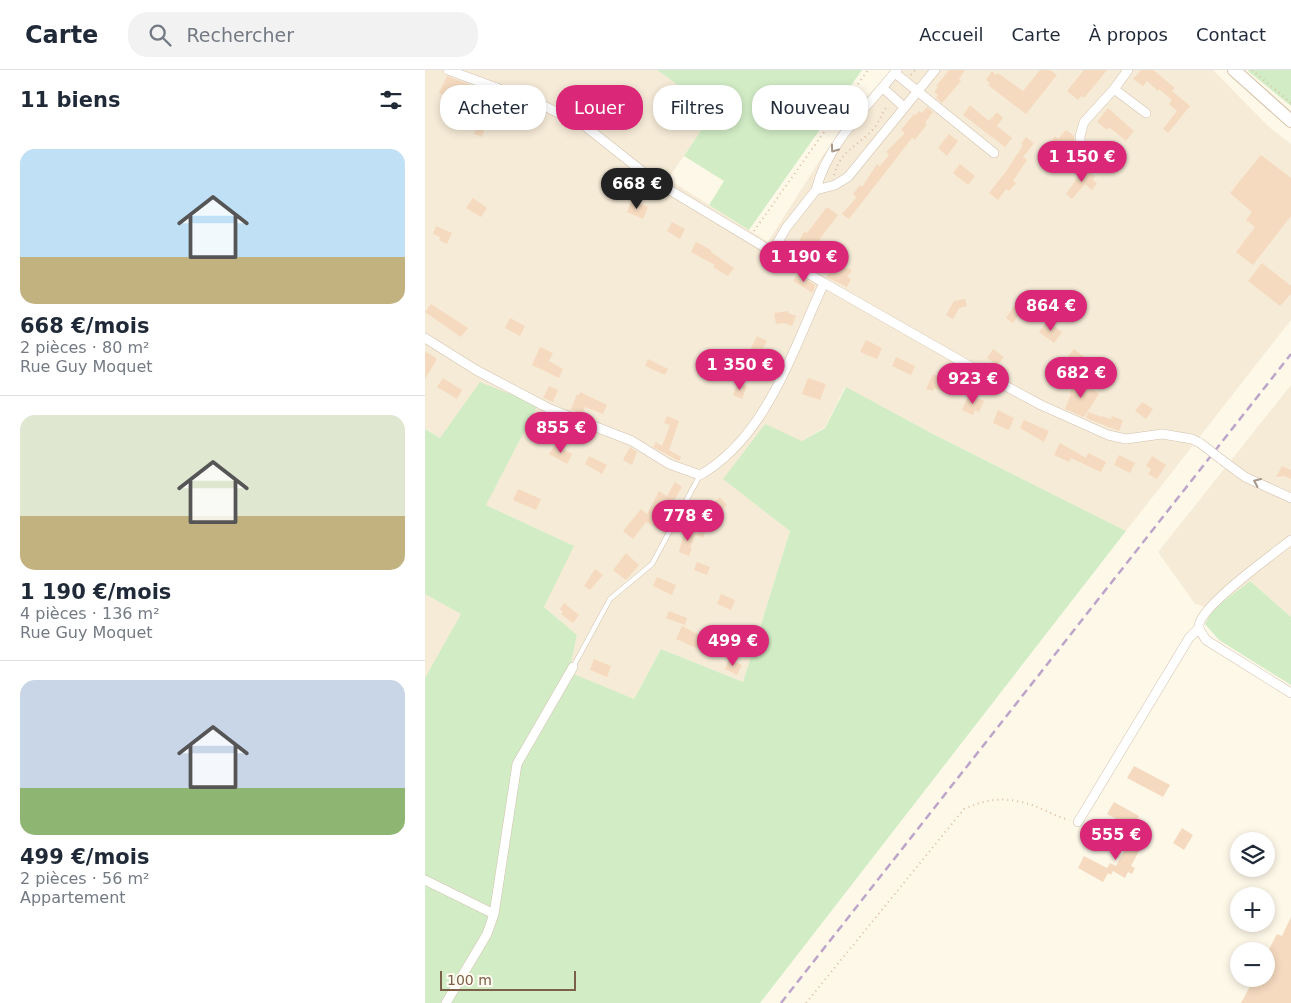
<!DOCTYPE html>
<html lang="fr">
<meta charset="utf-8">
<style>
:root{--surface:#fff;--page:#f2f2f3;--text:#1f2937;--muted:#747a83;--line:#e0e1e3;--accent:#db2777}
body{margin:0;font-family:"DejaVu Sans",sans-serif;background:var(--page);color:var(--text);height:100vh;display:flex;flex-direction:column;font-size:19px;white-space:nowrap}
*{box-sizing:border-box;margin:0}
p{font-size:16px;color:var(--muted)}
.icon{flex:none;width:28px;height:28px;fill:none;stroke:currentColor;stroke-width:2;stroke-linecap:round;stroke-linejoin:round}
.map{position:relative;flex:1;overflow:hidden}
.details{display:flex;flex-direction:column;background:var(--surface);width:425px}
.details>*{flex:none}
.top-card{position:absolute;left:15px;top:15px;width:475px;height:45px;display:flex;gap:10px}
.fabs{position:absolute;left:805px;top:762px;display:grid;gap:10px}
.fabs a{display:grid;place-items:center;width:45px;height:45px;border-radius:50%;background:var(--surface);box-shadow:0 2px 8px #0003;font-size:25px}
.scale{position:absolute;left:15px;bottom:12px;width:136px;box-sizing:border-box;padding-left:5px;border:2px solid #7b614a;border-top:0;font-size:14px;line-height:18px;white-space:nowrap;color:#7b614a;-webkit-text-stroke:4px #fffbf1;paint-order:stroke}
.price{position:absolute;translate:-50% -42px;padding:0 11px;border-radius:18px;background:var(--accent);color:#fff;font-size:16px;line-height:32px;filter:drop-shadow(0 1px 2px #0008)}
.price::after{content:'';position:absolute;left:50%;top:30px;width:15px;height:11px;margin-left:-8px;background:inherit;clip-path:polygon(0 0,100% 0,50% 100%)}
.price.on{background:#222;color:#fff}
ul{padding:0;list-style:none}
li{display:grid;align-content:center;gap:10px;height:265px;padding:0 20px}
li+li{border-top:1px solid var(--line)}
li span{display:grid;place-items:center;height:155px;border-radius:15px;color:#555}
li>.icon{margin-inline-start:auto}
span .icon{width:90px;height:90px;fill:#fffc;stroke-width:1}
li b{font-size:21px}
h2{display:flex;justify-content:space-between;align-items:center;height:60px;padding:0 20px;font-size:21px}
.pill{padding:0 18px;border-radius:20px;background:var(--surface);box-shadow:0 2px 8px #0003;font-size:18px;line-height:45px}
.pill.on{background:var(--accent);color:#fff}
header{display:flex;align-items:center;gap:30px;box-sizing:border-box;height:70px;padding:0 25px;background:var(--surface);border-bottom:1px solid var(--line)}
header strong{font-size:24px}
nav{display:flex;gap:28px;margin-inline-start:auto;font-size:18px}
.search{width:350px;height:45px;background:var(--page);display:flex;align-items:center;gap:12px;box-sizing:border-box;padding:0 18px;border-radius:20px;color:var(--muted);font-size:19px}
main{display:flex;flex:1;min-height:0}
.map>svg:first-child{display:block}
.residential{fill:#f6ebd7}
.green{fill:#d2edc6}
.building{fill:#f5dabf}
.lines{fill:none;stroke-linecap:round;stroke-linejoin:round}
.lane-casing{stroke:#d2c1ad;stroke-width:5.5}
.street-casing{stroke:#d2c1ad;stroke-width:10}
.secondary-casing{stroke:#d5c2ab;stroke-width:14}
.path{stroke:#dbbea1;stroke-width:2;stroke-dasharray:1 4;stroke-linecap:butt}
.lane{stroke:#fff;stroke-width:4.5}
.street{stroke:#fff;stroke-width:9}
.secondary{stroke:#fff;stroke-width:12}
.rail{stroke:#bda5ca;stroke-width:2.5;stroke-dasharray:8 5;stroke-linecap:butt}
.street-bridge-casing{stroke:#d2c1ad;stroke-width:10;stroke-linecap:butt}
.street-bridge{stroke:#fff;stroke-width:9}
.oneway{stroke:#a99889}
</style>
<header>
<strong>Carte</strong>
<div class="search"><svg class="icon" aria-label="search" viewBox="0 0 24 24"><circle cx="10" cy="10" r="6"/><path d="M15 15l6 6"/></svg>Rechercher</div>
<nav><a>Accueil</a><a>Carte</a><a>À propos</a><a>Contact</a></nav>
</header>
<main>
<section class="details">
<h2>11 biens<svg class="icon" aria-label="filters" viewBox="0 0 24 24"><path d="M4 7h16M4 17h16"/><circle cx="9" cy="7" r="2"/><circle cx="15" cy="17" r="2"/></svg></h2>
<ul>
<li><span style="background:linear-gradient(#bfe0f5 70%,#c2b280 0)"><svg class="icon" aria-label="home" viewBox="0 0 24 24"><path d="M3 11l9-7 9 7M6 9v11h12V9"/></svg></span><div><b>668 €/mois</b><p>2 pièces · 80 m²</p><p>Rue Guy Moquet</p></div></li>
<li><span style="background:linear-gradient(#dfe7d0 65%,#c2b280 0)"><svg class="icon" aria-label="home" viewBox="0 0 24 24"><path d="M3 11l9-7 9 7M6 9v11h12V9"/></svg></span><div><b>1 190 €/mois</b><p>4 pièces · 136 m²</p><p>Rue Guy Moquet</p></div></li>
<li><span style="background:linear-gradient(#c9d6e8 70%,#8fb573 0)"><svg class="icon" aria-label="home" viewBox="0 0 24 24"><path d="M3 11l9-7 9 7M6 9v11h12V9"/></svg></span><div><b>499 €/mois</b><p>2 pièces · 56 m²</p><p>Appartement</p></div></li>
</ul>
</section>
<div class="map">
<svg width="866" height="933" viewBox="0 0 866 933">
<rect width="100%" height="100%" fill="#fef8e9"/>
<path class="residential" d="M 0,0 L 232,0 L 290,41 L 243,109 L 343,172 L 398,85 L 469,0 L 788,0 L 844,57 L 866,74 L 866,250 L 701,461 L 508,364 L 420,317 L 400,357 L 377,371 L 365,461 L 318,612 L 236,579 L 209,629 L 143,603 L 152,565 L 119,537 L 148,476 L 61,435 L 15,368 L 0,359 Z
M 866,315 L 866,547 L 825,511 L 788,539 L 770,534 L 733,482 Z
M 0,524 L 37,544 L 0,608 Z"/>
<path class="green" d="M 232,0 L 437,0 L 324,160 L 284,135 L 299,111 L 259,86 L 289,41 Z
M 823,0 L 866,0 L 866,36 L 824,2 Z
M 55,312 L 113,335 L 61,435 L 149,476 L 119,537 L 152,565 L 144,602 L 209,629 L 236,579 L 318,612 L 365,461 L 298,409 L 340,354 L 377,371 L 400,358 L 421,317 L 508,364 L 701,461 L 335,933 L 0,933 L 0,608 L 36,544 L 0,524 L 0,359 L 15,368 Z
M 825,511 L 866,547 L 866,615 L 794,570 L 780,554 L 788,539 Z"/>
<path class="building" d="M 524,0 L 540,0 L 534,9 L 536,11 L 517,33 L 511,28 L 513,25 L 509,22 L 513,17 L 511,16 Z
M 615,0 L 625,0 L 632,5 L 601,44 L 563,15 L 565,13 L 561,10 L 567,1 L 571,5 L 573,3 L 598,21 Z
M 659,0 L 682,0 L 659,28 L 656,26 L 653,30 L 642,21 Z
M 716,0 L 728,0 L 733,4 L 750,18 L 747,21 L 765,36 L 743,63 L 738,59 L 752,41 L 744,34 L 747,30 L 734,19 L 733,21 L 722,11 L 718,16 L 708,9 Z
M 22,6 L 71,25 L 57,67 L 49,64 L 62,26 L 56,34 L 37,26 L 35,31 L 14,23 Z
M 545,35 L 564,51 L 572,42 L 578,48 L 572,56 L 587,68 L 580,77 L 538,45 Z
M 502,37 L 508,42 L 500,53 L 502,54 L 490,70 L 487,68 L 424,149 L 417,144 L 430,129 L 431,127 L 428,124 L 435,115 L 437,117 L 452,94 L 455,96 L 464,85 L 461,82 L 480,63 L 476,60 L 489,44 L 491,45 L 494,41 L 497,43 Z
M 683,38 L 709,61 L 701,71 L 684,57 L 682,60 L 672,52 Z
M 641,60 L 649,66 L 649,77 L 646,82 L 642,79 L 638,84 L 625,73 L 630,66 L 633,69 Z
M 524,64 L 533,71 L 522,86 L 513,78 Z
M 601,67 L 609,73 L 598,87 L 602,90 L 588,111 L 591,113 L 584,121 L 581,119 L 573,130 L 564,123 L 582,100 L 598,75 L 596,74 Z
M 671,70 L 681,78 L 678,82 L 680,84 L 673,92 L 662,83 Z
M 836,85 L 866,108 L 866,146 L 828,195 L 811,182 L 830,157 L 821,150 L 827,142 L 805,123 Z
M 535,94 L 550,106 L 543,115 L 528,103 Z
M 661,99 L 670,106 L 668,110 L 672,113 L 667,120 L 660,114 L 647,129 L 641,124 L 657,101 L 659,103 Z
M 181,103 L 193,109 L 189,118 L 176,112 Z
M 48,128 L 62,138 L 56,147 L 41,138 Z
M 207,130 L 223,137 L 218,149 L 202,142 Z
M 402,137 L 413,145 L 394,170 L 401,174 L 396,184 L 393,181 L 388,190 L 376,184 L 381,175 L 374,171 L 379,162 L 382,163 Z
M 247,152 L 260,159 L 255,169 L 242,161 Z
M 11,156 L 27,163 L 22,174 L 14,170 L 15,167 L 8,164 Z
M 271,172 L 286,180 L 286,182 L 309,198 L 303,206 L 288,197 L 290,195 L 266,182 Z
M 837,193 L 866,216 L 866,224 L 855,236 L 823,211 Z
M 407,196 L 414,200 L 417,196 L 427,200 L 422,207 L 426,209 L 422,217 L 401,207 Z
M 372,204 L 390,215 L 388,223 L 368,211 Z
M 540,229 L 542,236 L 534,238 L 528,249 L 521,245 L 529,231 Z
M 6,234 L 43,258 L 36,267 L 0,242 Z
M 590,235 L 597,240 L 588,253 L 581,248 Z
M 364,241 L 363,243 L 371,246 L 367,256 L 359,253 L 351,254 L 349,243 Z
M 85,248 L 100,256 L 95,266 L 80,258 Z
M 622,251 L 637,262 L 629,273 L 614,262 Z
M 332,266 L 342,271 L 334,286 L 324,282 Z
M 441,270 L 457,278 L 452,289 L 435,282 Z
M 115,277 L 128,283 L 124,291 L 138,299 L 134,308 L 107,295 Z
M 568,279 L 579,287 L 573,295 L 562,288 Z
M 649,279 L 662,289 L 655,298 L 642,288 Z
M 0,281 L 12,289 L 0,309 Z
M 471,287 L 490,296 L 486,305 L 467,296 Z
M 223,289 L 243,299 L 240,305 L 220,296 Z
M 508,304 L 523,312 L 519,322 L 509,318 L 508,321 L 501,319 Z
M 18,308 L 37,320 L 32,329 L 12,317 Z
M 383,308 L 401,314 L 395,330 L 377,324 Z
M 654,309 L 674,324 L 659,347 L 640,339 L 646,324 L 644,323 Z
M 313,313 L 322,316 L 317,329 L 308,325 Z
M 124,316 L 133,320 L 128,332 L 118,328 Z
M 155,322 L 182,335 L 178,344 L 160,337 L 157,344 L 146,339 L 152,324 L 154,325 Z
M 544,324 L 559,331 L 554,342 L 550,340 L 548,345 L 537,340 Z
M 717,332 L 728,339 L 721,349 L 710,341 Z
M 573,340 L 589,348 L 584,360 L 568,353 Z
M 663,342 L 677,347 L 677,346 L 686,349 L 687,346 L 698,350 L 694,361 L 661,348 Z
M 242,346 L 254,351 L 244,380 L 256,387 L 254,391 L 228,377 L 231,372 L 237,376 L 245,355 L 239,353 Z
M 599,350 L 624,361 L 619,372 L 595,358 Z
M 635,373 L 661,388 L 663,383 L 681,392 L 676,402 L 646,388 L 644,392 L 629,385 Z
M 130,375 L 147,384 L 142,394 L 124,384 Z
M 205,377 L 212,382 L 207,395 L 198,390 Z
M 694,385 L 710,393 L 705,403 L 689,395 Z
M 164,386 L 182,395 L 177,404 L 160,394 Z
M 727,386 L 741,395 L 732,409 L 723,404 L 726,399 L 721,396 Z
M 857,396 L 866,400 L 866,409 L 859,406 L 851,407 Z
M 250,412 L 257,417 L 235,454 L 237,456 L 235,460 L 221,452 L 208,469 L 198,461 L 216,439 L 222,444 L 234,421 L 242,426 Z
M 93,419 L 116,429 L 111,440 L 88,430 Z
M 295,427 L 302,435 L 294,443 L 288,457 L 284,455 L 278,468 L 271,465 L 284,436 Z
M 264,457 L 272,460 L 265,478 L 267,478 L 264,486 L 254,482 L 259,463 L 262,464 Z
M 201,483 L 214,495 L 201,510 L 188,500 Z
M 272,492 L 285,497 L 282,505 L 269,500 Z
M 170,499 L 178,505 L 165,520 L 159,516 Z
M 232,507 L 251,515 L 247,525 L 228,516 Z
M 296,524 L 310,530 L 306,540 L 292,534 Z
M 139,533 L 154,545 L 148,553 L 136,544 L 138,542 L 135,539 Z
M 244,541 L 262,548 L 260,555 L 241,548 Z
M 257,556 L 278,567 L 273,579 L 251,569 Z
M 169,589 L 186,596 L 182,607 L 165,600 Z
M 304,590 L 317,595 L 312,605 L 300,599 Z
M 709,696 L 745,715 L 738,727 L 702,708 Z
M 689,732 L 714,746 L 707,758 L 682,744 Z
M 757,758 L 768,765 L 759,780 L 748,773 Z
M 711,760 L 722,766 L 706,796 L 710,798 L 707,804 L 703,802 L 700,808 L 688,801 L 686,805 L 683,803 L 678,812 L 653,798 L 659,786 L 682,798 L 685,793 L 691,796 Z
M 866,847 L 866,933 L 816,933 L 829,909 L 841,909 L 841,885 L 852,864 L 857,866 Z"/>
<g class="lines">
<defs>
<path id="lane" d="M 148,597 L 185,529 L 227,494 L 275,405"/>
<path id="street" d="M 23,0 L 115,34 L 160,56 L 228,110 L 399,213 L 562,306 L 616,335 L 683,365 L 701,369 L 737,364 L 767,369 L 775,373
M 472,0 C 443,36 402,74 391,120 L 410,115 L 423,107 L 510,0
M 470,3 L 569,83
M 458,18 L 479,37
M 689,19 L 721,43
M 669,98 L 656,86 L 655,66 L 659,52 L 689,19 L 703,0
M 347,182 L 361,158 L 391,120
M 0,268 L 51,300 L 125,339 L 207,371 L 244,394 L 275,405 C 342,367 368,279 399,213
M 801,393 L 820,407 L 866,428
M 866,470 C 850,483 772,538 774,557 C 774,561 779,566 781,570 L 866,623
M 653,752 L 764,568 L 774,558
M 0,810 L 69,844
M 21,933 L 62,864 L 69,844 L 92,694 L 148,597"/>
<path id="secondary" d="M 809,0 L 866,51"/>
</defs>
<use href="#lane" class="lane-casing"/>
<use href="#street" class="street-casing"/>
<use href="#secondary" class="secondary-casing"/>
<path class="path" d="M 827,0 L 866,33
M 486,5 L 490,0
M 409,105 C 416,79 434,76 449,58 C 455,51 457,42 463,35
M 329,161 L 443,0
M 381,933 L 539,739 C 559,730 575,727 596,732 C 613,735 628,746 644,750"/>
<use href="#lane" class="lane"/>
<use href="#street" class="street"/>
<use href="#secondary" class="secondary"/>
<path class="rail" d="M 356,933 L 866,284"/>
<defs>
<path id="street-bridge" d="M 775,373 L 801,393"/>
</defs>
<use href="#street-bridge" class="street-bridge-casing"/>
<use href="#street-bridge" class="street-bridge"/>
</g>
<defs><path id="oneway-chevron" d="M-2-3.5L2.5 0L-2 3.5" fill="none" stroke-width="1.6" stroke-linecap="round" stroke-linejoin="round" transform="scale(1.25)"/></defs>
<g class="oneway">
<use href="#oneway-chevron" transform="translate(409 79) rotate(126)"/>
<use href="#oneway-chevron" transform="translate(832 412) rotate(-156)"/>
</g>
</svg>
<div class="fabs">
<a><svg class="icon" aria-label="layers" viewBox="0 0 24 24"><path d="M12 4l9 5-9 5-9-5zM3 14l9 5 9-5"/></svg></a>
<a>+</a>
<a>−</a>
</div>
<div class="scale">100 m</div>
<b class="price" style="left:657px;top:113px">1 150 €</b>
<b class="price on" style="left:212px;top:140px">668 €</b>
<b class="price" style="left:379px;top:213px">1 190 €</b>
<b class="price" style="left:626px;top:262px">864 €</b>
<b class="price" style="left:315px;top:321px">1 350 €</b>
<b class="price" style="left:656px;top:329px">682 €</b>
<b class="price" style="left:548px;top:335px">923 €</b>
<b class="price" style="left:136px;top:384px">855 €</b>
<b class="price" style="left:263px;top:472px">778 €</b>
<b class="price" style="left:308px;top:597px">499 €</b>
<b class="price" style="left:691px;top:791px">555 €</b>
<div class="top-card">
<a class="pill">Acheter</a>
<a class="pill on">Louer</a>
<a class="pill">Filtres</a>
<a class="pill">Nouveau</a>
</div>
</div>
</main>
